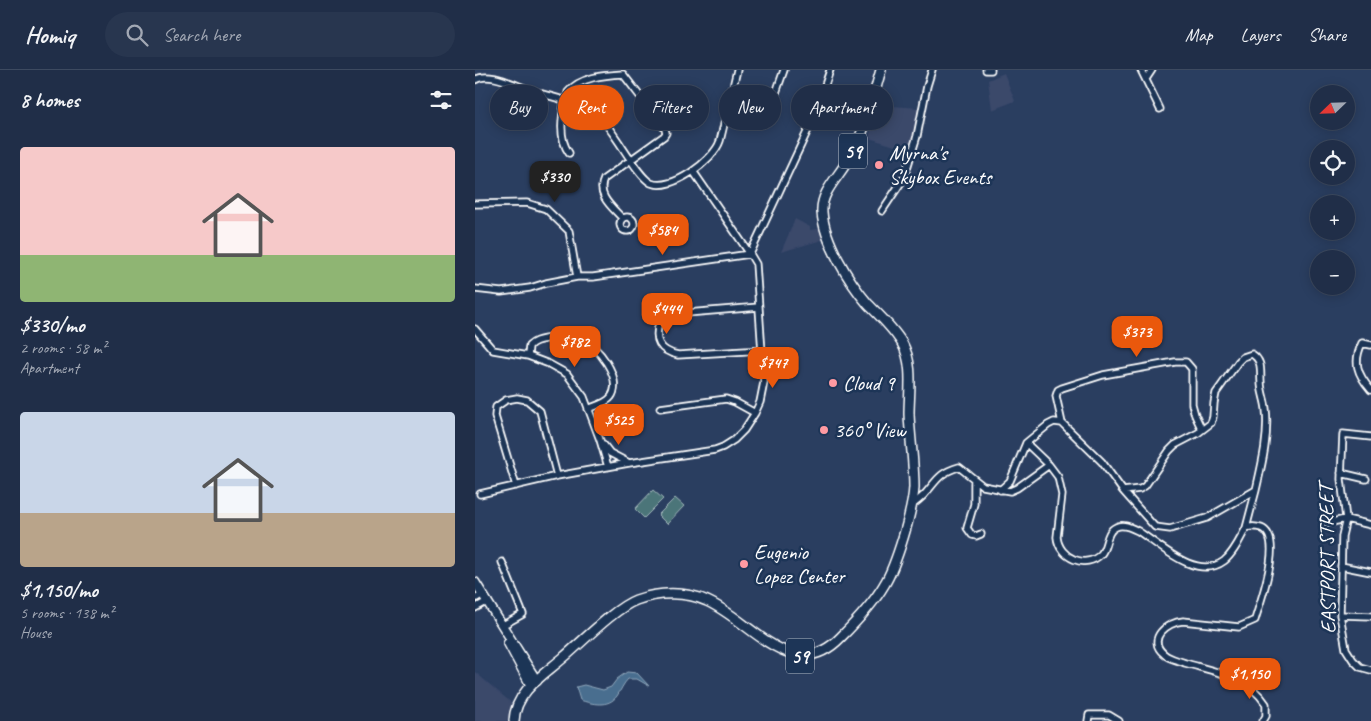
<!DOCTYPE html>
<meta charset="utf-8">
<style>
:root{--surface:#202e48;--page:#28364f;--text:#f1f3f6;--muted:#a2a8b4;--line:#3d4a60;--accent:#ea580c}
body{margin:0;font-family:Caveat,sans-serif;background:var(--page);color:var(--text);height:100vh;display:flex;flex-direction:column;font-size:19px;white-space:nowrap}
*{box-sizing:border-box;margin:0}
p{font-size:16px;color:var(--muted)}
.icon{flex:none;width:28px;height:28px;fill:none;stroke:currentColor;stroke-width:2;stroke-linecap:round;stroke-linejoin:round}
.map{position:relative;flex:1;overflow:hidden}
.drawer{display:flex;flex-direction:column;background:var(--surface);width:475px}
.drawer>*{flex:none}
.hud{position:absolute;left:15px;top:15px;width:475px;height:45px;display:flex;gap:10px}
.needle{width:32px;rotate:247deg}
.tools{position:absolute;left:835px;top:15px;display:grid;gap:10px}
.tools a{display:grid;place-items:center;width:45px;height:45px;border-radius:50%;background:var(--surface);box-shadow:0 2px 12px #0003,0 0 0 1px var(--line);font-size:25px}
.price{position:absolute;translate:-50% -42px;padding:0 11px;border-radius:10px;background:var(--accent);color:#fff;font-size:16px;line-height:32px;filter:drop-shadow(0 1px 2px #0008)}
.price::after{content:'';position:absolute;left:50%;top:30px;width:15px;height:11px;margin-left:-8px;background:inherit;clip-path:polygon(0 0,100% 0,50% 100%)}
.price.active{background:#222;color:#fff}
ul{padding:0;list-style:none}
li{display:grid;align-content:center;gap:10px;height:265px;padding:0 20px}
li span{display:grid;place-items:center;height:155px;border-radius:5px;color:#555}
li>.icon{margin-inline-start:auto}
span .icon{width:90px;height:90px;fill:#fffc;stroke-width:1}
li b{font-size:21px}
h2{display:flex;justify-content:space-between;align-items:center;height:60px;padding:0 20px;font-size:21px}
.pill{padding:0 18px;border-radius:22px;background:var(--surface);box-shadow:0 2px 12px #0003,0 0 0 1px var(--line);font-size:18px;line-height:45px}
.pill.active{background:var(--accent);color:#fff}
header{display:flex;align-items:center;gap:30px;box-sizing:border-box;height:70px;padding:0 25px;background:var(--surface);border-bottom:1px solid var(--line)}
header strong{font-size:24px}
nav{display:flex;gap:28px;margin-inline-start:auto;font-size:18px}
.search{width:350px;height:45px;background:var(--page);display:flex;align-items:center;gap:12px;box-sizing:border-box;padding:0 18px;border-radius:28px;color:var(--muted);font-size:19px}
main{display:flex;flex:1;min-height:0}
.map>svg:first-child{display:block}
.built{fill:#3a486b}
.green{fill:#4b7579;stroke:#a5babc}
.water{fill:#486e8f;stroke:#91a8bc}
.lines{fill:none;stroke-linecap:round;stroke-linejoin:round}
.minor-casing{stroke:#fff;stroke-width:9}
.tertiary-casing{stroke:#fff;stroke-width:11}
.primary-casing{stroke:#fff;stroke-width:12}
.minor{stroke:#1d3557;stroke-width:5.5}
.tertiary{stroke:#1d3557;stroke-width:8}
.primary{stroke:#1d3557;stroke-width:9}
.poi-dot{fill:#ff9aa2;stroke:#1d3557;stroke-width:2}
.labels{text-anchor:middle;dominant-baseline:central;stroke-width:5;stroke-linejoin:round;paint-order:stroke}
.shield{fill:#1d3557;stroke:#bbc2cd;stroke-width:1}
.shield-label{font-size:20px;font-weight:bold;fill:#fff}
.poi-label{font-size:21px;fill:#fff;stroke:#1d3557;text-anchor:start}
.street-label{font-size:21px;fill:#fff;stroke:#1d3557}
</style>
<header>
<strong>Homiq</strong>
<div class="search"><svg class="icon" aria-label="search" viewBox="0 0 24 24"><circle cx="10" cy="10" r="6"/><path d="M15 15l6 6"/></svg>Search here</div>
<nav><a>Map</a><a>Layers</a><a>Share</a></nav>
</header>
<main>
<section class="drawer">
<h2>8 homes<svg class="icon" aria-label="filters" viewBox="0 0 24 24"><path d="M4 7h16M4 17h16"/><circle cx="9" cy="7" r="2"/><circle cx="15" cy="17" r="2"/></svg></h2>
<ul>
<li><span style="background:linear-gradient(#f6c9c9 70%,#8fb573 0)"><svg class="icon" aria-label="home" viewBox="0 0 24 24"><path d="M3 11l9-7 9 7M6 9v11h12V9"/></svg></span><div><b>$330/mo</b><p>2 rooms · 58 m²</p><p>Apartment</p></div></li>
<li><span style="background:linear-gradient(#c9d6e8 65%,#b9a48a 0)"><svg class="icon" aria-label="home" viewBox="0 0 24 24"><path d="M3 11l9-7 9 7M6 9v11h12V9"/></svg></span><div><b>$1,150/mo</b><p>5 rooms · 138 m²</p><p>House</p></div></li>
</ul>
</section>
<div class="map">
<svg width="896" height="651" viewBox="0 0 896 651">
<rect width="100%" height="100%" fill="#2a3e60"/>
<filter id="ink" filterUnits="userSpaceOnUse"><feTurbulence type="fractalNoise" baseFrequency=".02" numOctaves="2"/><feDisplacementMap in="SourceGraphic" scale="10" xChannelSelector="R" yChannelSelector="G"/><feConvolveMatrix kernelMatrix="1 2 1 2 8 2 1 2 1" color-interpolation-filters="sRGB"/></filter>
<g filter="url(#ink)">
<path class="built" d="M 529,3 L 540,31 L 517,40 L 513,10 Z
M 402,35 L 446,38 L 436,81 L 394,68 Z
M 320,149 L 335,157 L 335,160 L 350,158 L 354,168 L 306,182 Z
M 0,602 L 39,635 L 36,651 L 0,651 Z"/>
<path class="green" d="M 178,420 L 188,429 L 169,448 L 160,439 Z
M 200,428 L 209,436 L 192,454 L 183,445 Z"/>
<path class="water" d="M 152,602 L 162,603 L 174,616 L 162,609 L 153,609 C 148,614 146,620 142,626 C 133,638 117,634 105,630 L 101,617 L 109,615 L 128,620 L 136,617 L 142,609 Z"/>
<g class="lines">
<defs>
<path id="minor" d="M 511,0 L 516,0
M 666,0 L 685,39
M 671,9 L 677,0
M 0,10 C 14,0 43,17 58,21 C 82,29 108,32 127,50 C 141,63 162,106 176,113 C 196,122 239,90 245,71 L 262,0
M 90,29 C 87,46 83,68 94,83
M 93,31 L 93,22 C 105,7 129,5 148,4 L 190,59 L 191,63 L 189,66 L 129,109 C 121,125 137,137 147,148
M 295,40 L 309,0
M 0,134 L 52,133 L 71,139 L 94,161 L 102,207
M 407,141 L 429,108 L 442,66 L 452,16 L 457,0
M145 154a7 7 0 1 1 14 0a7 7 0 1 1-14 0Z
M 0,219 L 26,222 L 55,218 L 71,213 L 102,207 L 118,207 L 275,184 L 218,101
M 284,237 L 200,244 L 184,253 C 179,270 184,281 203,285 L 288,280
M 0,259 L 18,280 L 53,286 L 74,294 L 92,304 L 109,327 L 125,370 L 133,397
M 896,275 L 887,273 C 878,292 882,304 896,320
M 53,286 L 54,276 C 60,270 66,270 75,268 C 85,267 96,264 105,268 C 122,274 149,309 136,327 C 132,333 120,336 113,339
M 185,338 L 251,329 L 260,332 L 280,343
M 587,353 L 581,326 L 583,320 L 587,318 L 628,305 L 700,292 L 711,292 L 717,299 L 717,334 L 720,345 L 727,360
M 896,367 L 868,364 L 866,409 L 871,449 L 867,466 L 865,545 L 871,579 L 878,590 L 885,597 L 896,600
M 551,373 L 574,395
M 128,374 L 135,383 L 154,393
M 866,403 L 891,409
M 499,409 L 499,434 L 492,458 L 497,465 L 501,466 L 506,464
M 41,416 L 20,346 L 21,337 L 31,330 L 42,328 L 52,330 L 65,341 L 82,406
M 525,420 L 535,411 L 551,373 L 573,355 L 579,352 L 587,353 L 627,392 L 648,421 L 680,457 L 695,459 L 732,448 L 781,420 C 787,394 794,366 791,339 C 790,330 786,321 786,312 C 785,301 788,291 777,284 L 768,287 L 763,292 L 741,323 L 739,333 L 738,347 L 736,353 L 723,363 L 700,375 L 694,381 L 670,416 L 665,419 L 648,421
M 5,424 L 82,406 L 154,393 L 240,380 L 248,377 L 259,370 L 269,360 L 280,343 L 285,332 L 289,312 L 281,194 L 275,184 L 340,45 L 355,0
M 436,436 C 440,433 445,429 449,425 C 462,411 463,403 484,397 L 508,416 L 535,421 L 542,418 L 574,395 L 583,407 L 587,425 L 582,467 C 584,488 611,500 626,484 C 633,476 630,462 641,457 C 648,453 657,458 663,461 C 686,476 722,511 749,491 C 759,483 765,469 771,458 C 776,456 780,456 786,458 C 810,467 785,532 780,550 L 764,557 L 708,551 C 692,552 671,569 689,584 C 694,589 703,590 710,593 C 741,602 773,606 791,634 L 791,646 L 788,651
M 852,453 L 871,449 L 896,455
M 771,458 L 781,420
M 27,492 L 48,544 L 28,555
M 866,496 L 896,502
M 0,529 L 8,524
M 0,538 L 13,531
M 865,545 L 896,546
M 613,651 L 614,645 L 634,645 L 644,651"/>
<path id="tertiary" d="M 0,512 L 62,611
M 33,573 L 56,616"/>
<path id="primary" d="M 39,651 C 40,622 68,605 88,588 C 107,572 140,538 161,530 C 183,522 211,521 232,531 C 276,550 318,617 366,567 C 381,552 398,534 409,515 C 421,496 438,440 439,417 C 439,393 435,368 434,344 C 434,321 439,294 427,273 C 418,258 405,246 393,234 C 374,212 349,171 347,142 C 346,128 355,116 363,105 C 368,98 373,91 377,83 C 391,59 398,27 406,0"/>
</defs>
<use href="#minor" class="minor-casing"/>
<use href="#tertiary" class="tertiary-casing"/>
<use href="#primary" class="primary-casing"/>
<use href="#minor" class="minor"/>
<use href="#tertiary" class="tertiary"/>
<use href="#primary" class="primary"/>
</g>
</g>
<g class="poi-dot">
<circle cx="404" cy="95" r="5"/>
<circle cx="358" cy="313" r="5"/>
<circle cx="349" cy="360" r="5"/>
<circle cx="269" cy="494" r="5"/>
</g>
<g class="labels">
<g class="shield">
<rect x="364" y="63.5" width="28" height="35" rx="4"/>
<rect x="311" y="568.5" width="28" height="35" rx="4"/>
</g>
<g class="shield-label">
<text x="378" y="81">59</text>
<text x="325" y="586">59</text>
</g>
<g class="poi-label">
<text x="414" y="83">Myrna's<tspan x="414" dy="24">Skybox Events</tspan></text>
<text x="368" y="313">Cloud 9</text>
<text x="359" y="360">360° View</text>
<text x="279" y="482">Eugenio<tspan x="279" dy="24">Lopez Center</tspan></text>
</g>
<g class="street-label">
<text transform="translate(852 489) rotate(-91)">EASTPORT STREET</text>
</g>
</g>
</svg>
<div class="tools">
<a><svg class="needle" viewBox="-14 -14 28 28"><path d="M0-13l5 13h-10z" fill="#e53935"/><path d="M0 13l5-13h-10z" fill="#a2a8b4"/></svg></a>
<a><svg class="icon" aria-label="locate" viewBox="0 0 24 24"><circle cx="12" cy="12" r="6"/><path d="M12 2v4M12 18v4M2 12h4M18 12h4"/></svg></a>
<a>+</a>
<a>−</a>
</div>
<b class="price active" style="left:80px;top:133px">$330</b>
<b class="price" style="left:188px;top:186px">$584</b>
<b class="price" style="left:192px;top:265px">$444</b>
<b class="price" style="left:662px;top:288px">$373</b>
<b class="price" style="left:100px;top:298px">$782</b>
<b class="price" style="left:298px;top:319px">$747</b>
<b class="price" style="left:144px;top:376px">$525</b>
<b class="price" style="left:775px;top:630px">$1,150</b>
<div class="hud">
<a class="pill">Buy</a>
<a class="pill active">Rent</a>
<a class="pill">Filters</a>
<a class="pill">New</a>
<a class="pill">Apartment</a>
</div>
</div>
</main>
